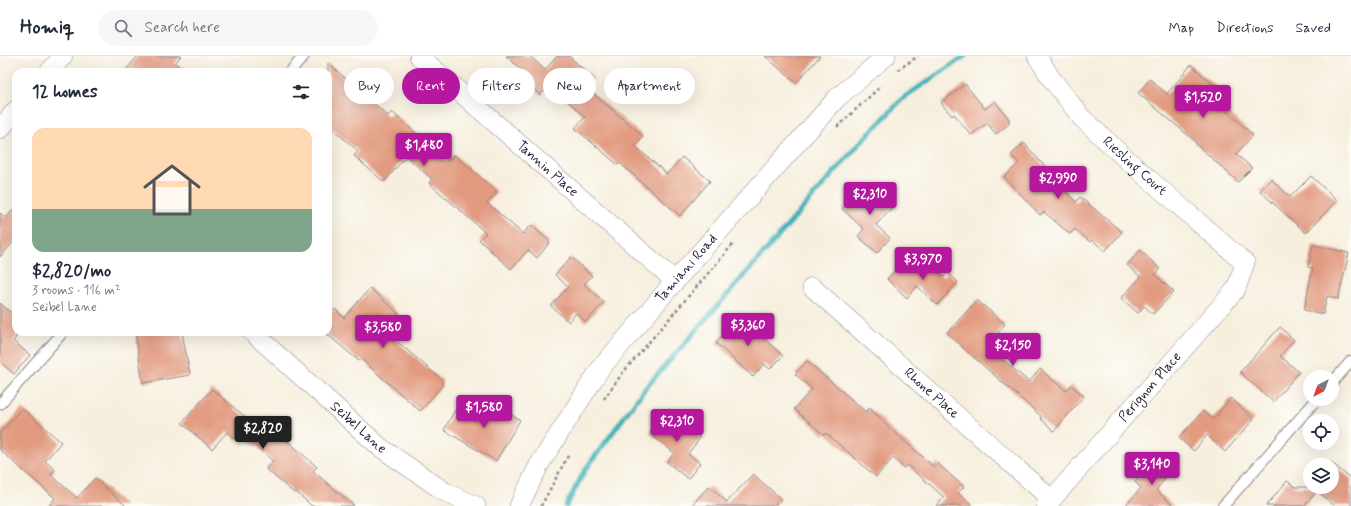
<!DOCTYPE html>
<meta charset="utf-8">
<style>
:root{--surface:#fff;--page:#f6f6f7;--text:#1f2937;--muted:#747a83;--line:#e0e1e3;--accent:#b5179e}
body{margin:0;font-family:Mynerve,sans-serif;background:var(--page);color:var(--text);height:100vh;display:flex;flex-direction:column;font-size:15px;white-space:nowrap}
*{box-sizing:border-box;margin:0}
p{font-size:13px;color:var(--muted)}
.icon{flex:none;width:22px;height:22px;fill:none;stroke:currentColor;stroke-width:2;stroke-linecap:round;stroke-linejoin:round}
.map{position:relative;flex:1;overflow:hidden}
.panel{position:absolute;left:12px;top:12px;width:320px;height:268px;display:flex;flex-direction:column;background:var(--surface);border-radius:12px;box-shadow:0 4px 16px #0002}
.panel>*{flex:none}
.banner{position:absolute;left:344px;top:12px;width:380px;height:36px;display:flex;gap:8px}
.needle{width:26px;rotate:221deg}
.tools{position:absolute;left:1303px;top:314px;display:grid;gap:8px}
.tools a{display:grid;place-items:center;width:36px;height:36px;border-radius:50%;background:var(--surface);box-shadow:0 4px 16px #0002;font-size:20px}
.price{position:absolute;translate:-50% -34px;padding:0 9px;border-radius:4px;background:var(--accent);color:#fff;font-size:13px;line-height:26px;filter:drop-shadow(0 1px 2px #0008)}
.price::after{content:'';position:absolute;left:50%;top:24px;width:12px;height:9px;margin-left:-6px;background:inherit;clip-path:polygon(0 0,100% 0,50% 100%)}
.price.selected{background:#222;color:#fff}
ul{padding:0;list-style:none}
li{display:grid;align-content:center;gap:8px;height:212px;padding:0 20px}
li+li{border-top:1px solid var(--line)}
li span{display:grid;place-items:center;height:124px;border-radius:12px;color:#555}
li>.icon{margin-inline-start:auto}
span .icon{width:72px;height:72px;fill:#fffc;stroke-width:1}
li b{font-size:17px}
h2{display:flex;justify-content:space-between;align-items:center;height:48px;padding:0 20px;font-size:17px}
.pill{padding:0 14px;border-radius:18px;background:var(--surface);box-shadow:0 4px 16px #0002;font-size:14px;line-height:36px}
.pill.selected{background:var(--accent);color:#fff}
header{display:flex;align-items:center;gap:24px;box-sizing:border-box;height:56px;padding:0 20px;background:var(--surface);border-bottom:1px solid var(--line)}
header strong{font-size:19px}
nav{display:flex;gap:22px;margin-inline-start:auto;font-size:14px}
.search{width:280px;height:36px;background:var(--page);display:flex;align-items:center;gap:10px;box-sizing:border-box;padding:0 14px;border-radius:22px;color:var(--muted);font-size:15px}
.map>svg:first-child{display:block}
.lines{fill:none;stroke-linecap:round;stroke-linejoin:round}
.stream{stroke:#42b2bb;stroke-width:5}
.building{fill:#e29b81}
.service-casing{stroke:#8c888c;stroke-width:12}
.minor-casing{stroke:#8c888c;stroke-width:20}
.path{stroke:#8c888c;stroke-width:2.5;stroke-dasharray:3 3;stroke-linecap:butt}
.service{stroke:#fff;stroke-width:10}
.minor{stroke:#fff;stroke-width:19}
.labels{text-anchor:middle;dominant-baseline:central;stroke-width:3.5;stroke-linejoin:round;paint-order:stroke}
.street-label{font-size:14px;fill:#22223b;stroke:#fdfcf7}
</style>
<header>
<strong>Homiq</strong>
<div class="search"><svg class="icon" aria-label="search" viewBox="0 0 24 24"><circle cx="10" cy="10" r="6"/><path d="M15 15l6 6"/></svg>Search here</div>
<nav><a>Map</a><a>Directions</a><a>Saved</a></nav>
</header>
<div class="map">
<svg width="1351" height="450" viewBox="0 0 1351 450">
<rect width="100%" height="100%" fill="#fdfcf7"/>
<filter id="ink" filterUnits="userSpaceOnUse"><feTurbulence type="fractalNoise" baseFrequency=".025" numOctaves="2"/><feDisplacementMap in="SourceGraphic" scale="8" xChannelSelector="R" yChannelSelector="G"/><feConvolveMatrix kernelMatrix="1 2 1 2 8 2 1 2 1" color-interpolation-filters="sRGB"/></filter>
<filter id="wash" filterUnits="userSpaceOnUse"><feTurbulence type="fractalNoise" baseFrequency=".012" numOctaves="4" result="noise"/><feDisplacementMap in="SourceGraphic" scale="16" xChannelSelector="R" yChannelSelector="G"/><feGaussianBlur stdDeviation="0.9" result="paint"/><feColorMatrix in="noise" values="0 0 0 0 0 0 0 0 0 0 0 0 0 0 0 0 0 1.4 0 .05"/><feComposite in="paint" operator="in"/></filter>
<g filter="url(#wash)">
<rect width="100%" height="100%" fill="#f7efde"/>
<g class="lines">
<path class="stream" d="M 566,450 L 585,414 L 644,334 L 858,89 L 903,42 L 965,0"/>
</g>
<g id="blocks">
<path class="building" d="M 138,0 L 181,0 L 175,7 L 186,16 L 124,16 Z
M 506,0 L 530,0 L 545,14 L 557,0 L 569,0 L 593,22 L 586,31 L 643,80 L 635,90 L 667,118 L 682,101 L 710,125 L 680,160 L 620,107 L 618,109 L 575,72 L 585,61 L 550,29 L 540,39 L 521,21 L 525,17 Z
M 765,0 L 820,0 L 796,27 Z
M 328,7 L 388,60 L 392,56 L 448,105 L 454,98 L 497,136 L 487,147 L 523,178 L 531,169 L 550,186 L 537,202 L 528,194 L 511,213 L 479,184 L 486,177 L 429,127 L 432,123 L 406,100 L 384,126 L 354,100 L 358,95 L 328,69 Z
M 1191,9 L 1220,34 L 1213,43 L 1253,79 L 1236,98 L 1252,112 L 1238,126 L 1195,87 L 1196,86 L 1138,37 L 1150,23 L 1167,38 Z
M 965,28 L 985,53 L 995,45 L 1009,63 L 1009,68 L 996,78 L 987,67 L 971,79 L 954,58 L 952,60 L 941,47 Z
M 1024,87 L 1048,114 L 1047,115 L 1076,146 L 1080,141 L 1122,176 L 1105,195 L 1092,184 L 1090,186 L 1075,173 L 1070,178 L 1044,156 L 1040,159 L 1004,121 L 1019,107 L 1011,99 Z
M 1311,120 L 1337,144 L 1306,177 L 1260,135 L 1271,123 L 1290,141 Z
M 862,130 L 874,141 L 880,135 L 895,148 L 876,169 L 890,182 L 877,197 L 858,180 L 864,173 L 842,153 Z
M 16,150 L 16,183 L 0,201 L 0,157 L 6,162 Z
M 1313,189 L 1349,197 L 1338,243 L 1327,240 L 1323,258 L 1304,254 L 1313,212 L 1308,211 Z
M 1140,194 L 1160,213 L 1155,219 L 1174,236 L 1153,258 L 1144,250 L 1138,257 L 1121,242 L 1141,221 L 1127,209 Z
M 921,200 L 943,221 L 948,216 L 958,226 L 937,249 L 917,230 L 907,242 L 887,223 L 900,209 L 906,215 Z
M 571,201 L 592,220 L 584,228 L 604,246 L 586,266 L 576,257 L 569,266 L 551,250 L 568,231 L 555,219 Z
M 370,232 L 399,258 L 385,275 L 442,324 L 442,330 L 420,355 L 361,303 L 359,305 L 328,279 L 328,261 L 335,253 L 344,262 Z
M 977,244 L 1005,268 L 988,289 L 1004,303 L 1003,304 L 1029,326 L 1040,313 L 1066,335 L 1071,329 L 1084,340 L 1054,375 L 1040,362 L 1041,360 L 962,291 L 962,290 L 947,277 Z
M 0,247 L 16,261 L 16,282 L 13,285 L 30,299 L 14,318 L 0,306 Z
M 740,260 L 783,300 L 770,313 L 764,308 L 753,321 L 716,287 Z
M 1280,271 L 1294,284 L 1280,300 L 1299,316 L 1273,346 L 1240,316 Z
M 135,276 L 182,276 L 190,319 L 143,327 Z
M 807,305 L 866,356 L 869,352 L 885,366 L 884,367 L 934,411 L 937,407 L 964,431 L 958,437 L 973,450 L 936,450 L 944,441 L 907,409 L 904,412 L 893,402 L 876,421 L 826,377 L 824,379 L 794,353 L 812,333 L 795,318 Z
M 212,333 L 270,382 L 276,375 L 317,411 L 313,415 L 354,450 L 312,450 L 296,436 L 294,437 L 266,413 L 273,405 L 242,378 L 236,384 L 227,376 L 212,393 L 182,367 Z
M 1231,342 L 1254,363 L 1225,396 L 1207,379 L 1194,395 L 1179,382 L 1203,355 L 1213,363 Z
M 487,344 L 520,364 L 496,405 L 444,374 L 455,354 L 475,365 Z
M 22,352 L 61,386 L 45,405 L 55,414 L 51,419 L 77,442 L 95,422 L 126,450 L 49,450 L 55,442 L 0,394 L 0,377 Z
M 669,353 L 680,362 L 679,364 L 700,382 L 688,398 L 700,407 L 688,423 L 667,406 L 674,397 L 650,377 Z
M 1158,400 L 1173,413 L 1156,434 L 1174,450 L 1125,450 L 1141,432 L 1135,426 Z
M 1331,406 L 1351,423 L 1351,450 L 1335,450 L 1317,435 L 1304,450 L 1266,450 L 1287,425 L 1295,431 L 1332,431 L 1332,409 L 1328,409 Z
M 753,418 L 781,443 L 774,450 L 691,450 L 709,430 L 727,446 Z"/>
</g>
</g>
<g filter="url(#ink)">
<use href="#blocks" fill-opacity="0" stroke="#8c888c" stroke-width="1"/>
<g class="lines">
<defs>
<path id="service" d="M 290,16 L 304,0
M 1332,327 L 1351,305
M 0,348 L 63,276
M 1223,450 L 1317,343"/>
<g id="minor">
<path id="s1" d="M 419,0 L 675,225"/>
<path id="s2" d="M 1037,0 L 1051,22 L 1081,61 L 1126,103 L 1245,207 L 1236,233 L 1046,450"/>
<path d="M 49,16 L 63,0"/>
<path d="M 0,73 L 16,54"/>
<path id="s3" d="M 812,231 L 1052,444"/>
<path id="s4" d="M 252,276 L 381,392 L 445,436 L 476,450"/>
<path id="s5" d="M 519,450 L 539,409 L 600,313 L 675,225 L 837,42 L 886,0"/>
</g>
</defs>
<use href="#service" class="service-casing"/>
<use href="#minor" class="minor-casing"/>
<path class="path" d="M 898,14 L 918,0
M 837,71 L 881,30
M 604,343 L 621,319 L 734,187
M 541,450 L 569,398"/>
<use href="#service" class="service"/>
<use href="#minor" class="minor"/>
</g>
</g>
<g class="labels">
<g class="street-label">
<text stroke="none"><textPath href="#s2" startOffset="148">Riesling Court</textPath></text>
<text stroke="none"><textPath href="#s1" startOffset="171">Tannin Place</textPath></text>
<text stroke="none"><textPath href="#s5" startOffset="292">Tamiani Road</textPath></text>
<text transform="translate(1150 331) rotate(-49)">Perignon Place</text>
<text stroke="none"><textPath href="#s3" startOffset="160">Rhone Place</textPath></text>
<text stroke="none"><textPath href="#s4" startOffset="143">Seibel Lane</textPath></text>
</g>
</g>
</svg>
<div class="tools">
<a><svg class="needle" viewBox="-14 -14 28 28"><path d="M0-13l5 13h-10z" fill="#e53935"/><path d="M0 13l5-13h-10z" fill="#747a83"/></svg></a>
<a><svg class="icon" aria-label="locate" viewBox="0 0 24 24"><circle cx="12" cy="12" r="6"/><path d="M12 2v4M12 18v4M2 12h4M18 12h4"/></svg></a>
<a><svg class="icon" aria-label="layers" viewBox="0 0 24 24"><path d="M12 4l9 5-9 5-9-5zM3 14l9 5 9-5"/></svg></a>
</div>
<b class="price" style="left:1203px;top:63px">$1,520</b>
<b class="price" style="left:424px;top:111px">$1,480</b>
<b class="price" style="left:1058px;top:144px">$2,990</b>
<b class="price" style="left:870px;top:160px">$2,310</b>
<b class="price" style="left:923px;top:225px">$3,970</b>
<b class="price" style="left:748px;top:291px">$3,360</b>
<b class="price" style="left:383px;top:293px">$3,580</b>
<b class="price" style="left:1013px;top:311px">$2,150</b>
<b class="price" style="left:484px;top:373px">$1,580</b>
<b class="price" style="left:677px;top:387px">$2,310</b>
<b class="price selected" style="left:263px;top:394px">$2,820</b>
<b class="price" style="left:1152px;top:430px">$3,140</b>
<div class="banner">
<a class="pill">Buy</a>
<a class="pill selected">Rent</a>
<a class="pill">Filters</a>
<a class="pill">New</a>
<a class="pill">Apartment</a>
</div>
<section class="panel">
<h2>12 homes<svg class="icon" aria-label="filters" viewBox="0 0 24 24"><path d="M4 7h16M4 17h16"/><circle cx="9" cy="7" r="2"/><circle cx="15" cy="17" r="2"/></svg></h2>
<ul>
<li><span style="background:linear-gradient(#ffd9b3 65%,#7fa58c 0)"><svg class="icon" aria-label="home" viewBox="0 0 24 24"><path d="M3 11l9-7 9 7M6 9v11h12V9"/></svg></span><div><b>$2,820/mo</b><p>3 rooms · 116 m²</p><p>Seibel Lane</p></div></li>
</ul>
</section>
</div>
